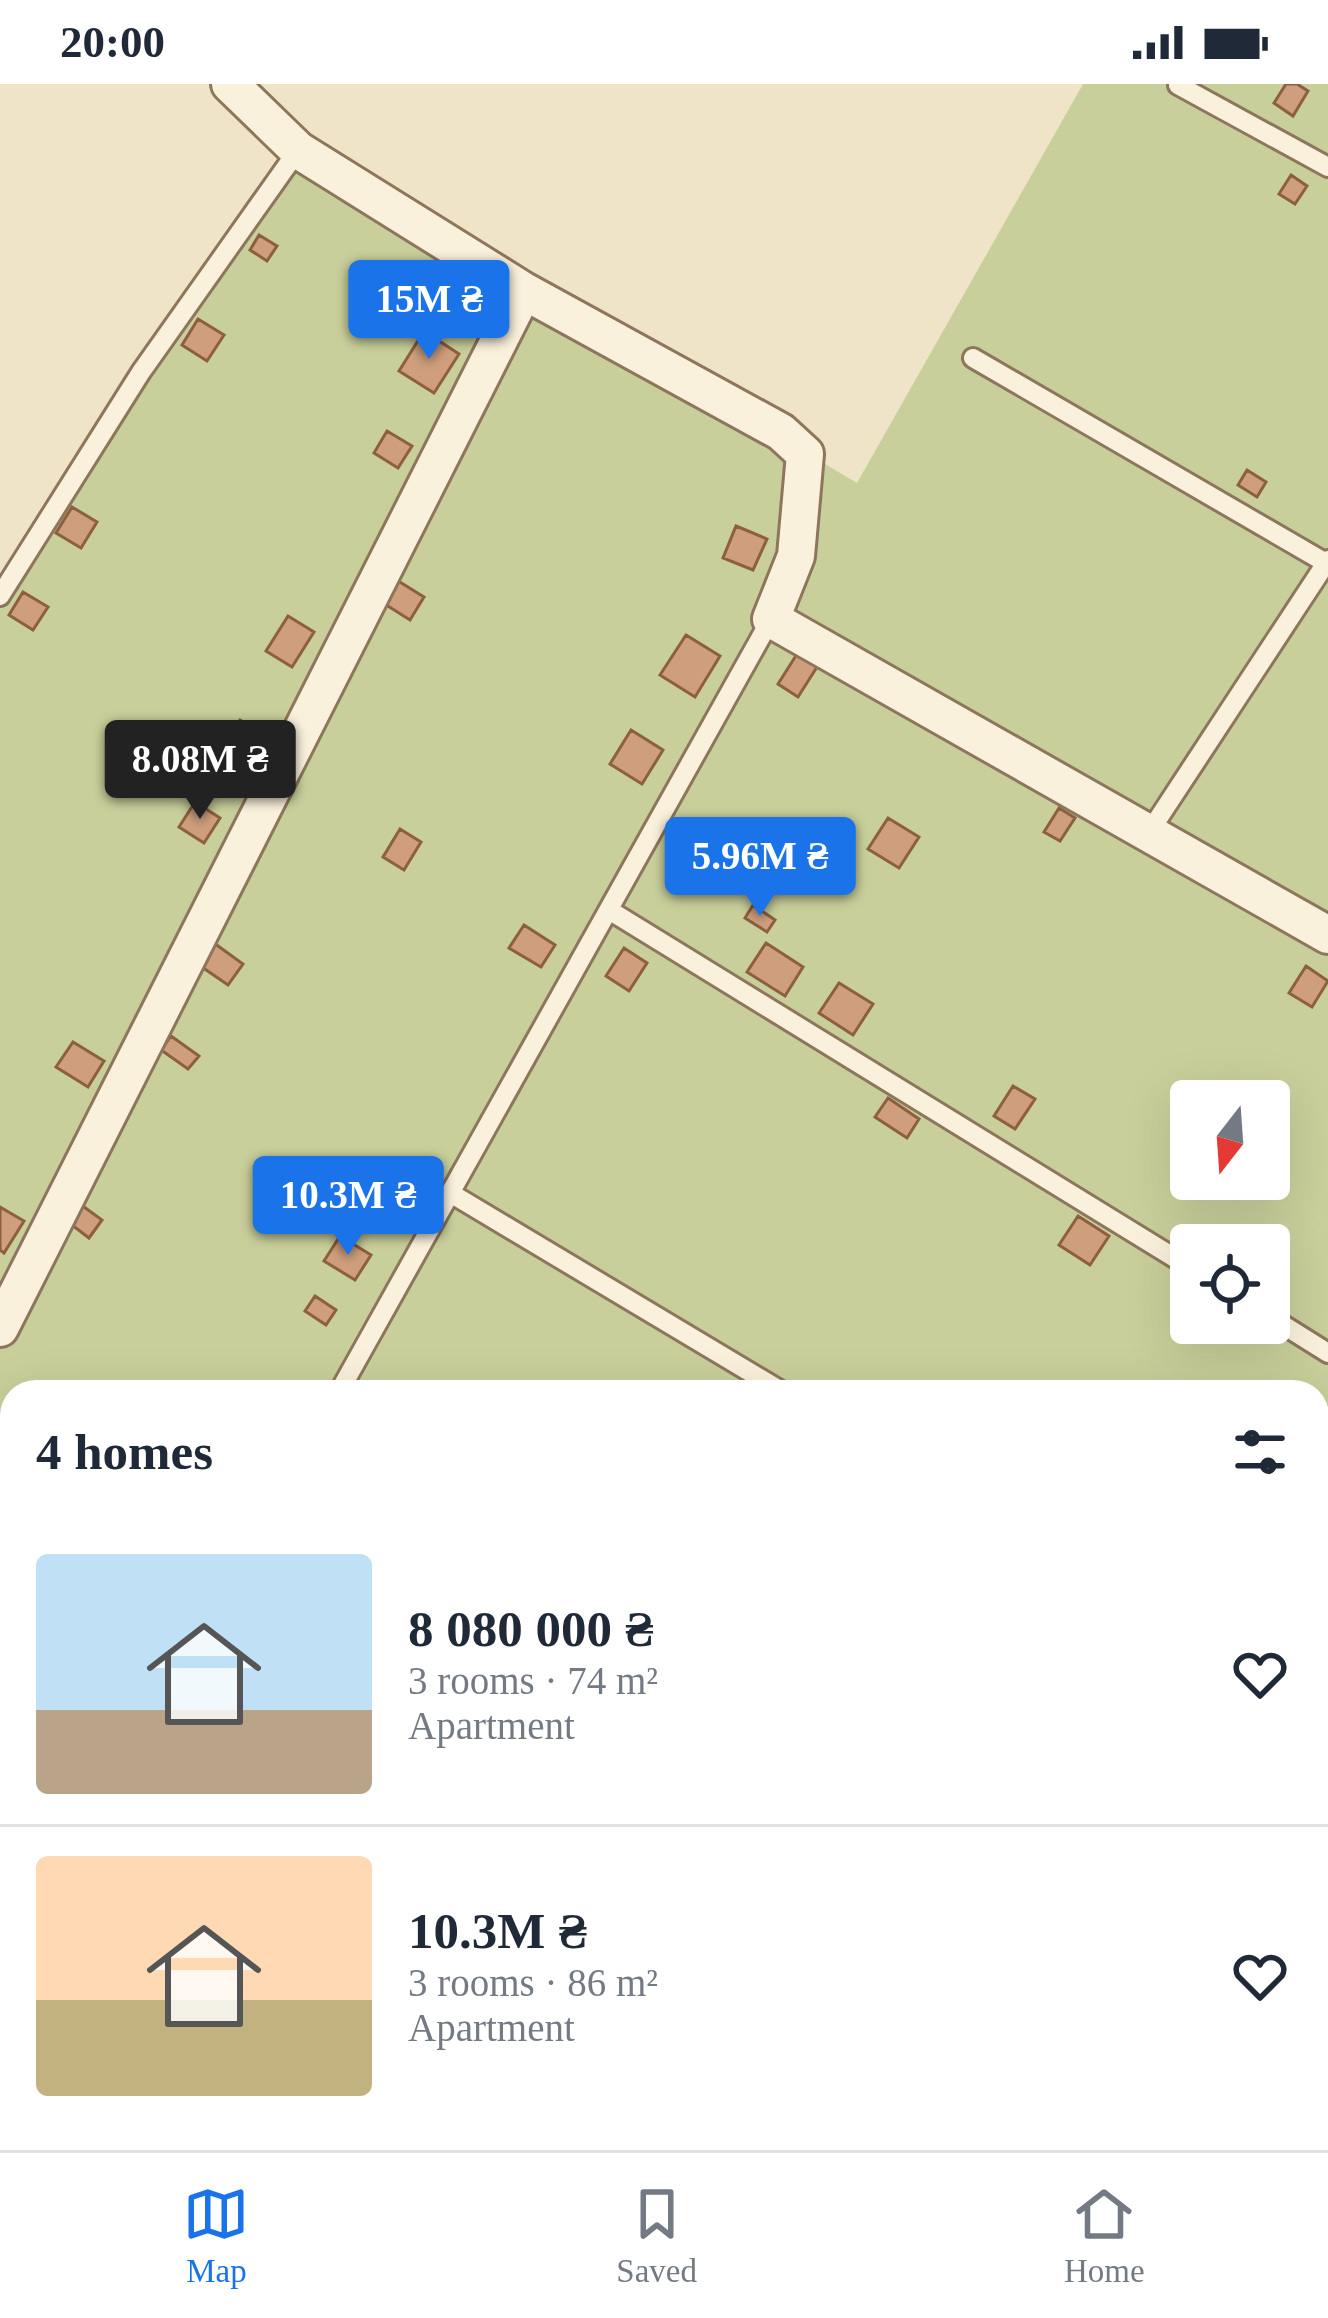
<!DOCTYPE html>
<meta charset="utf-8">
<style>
:root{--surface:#fff;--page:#f6f6f7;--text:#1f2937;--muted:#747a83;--line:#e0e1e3;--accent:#1a73e8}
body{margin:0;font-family:Georgia,serif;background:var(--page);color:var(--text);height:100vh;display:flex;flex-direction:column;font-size:45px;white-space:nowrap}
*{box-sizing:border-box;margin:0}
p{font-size:39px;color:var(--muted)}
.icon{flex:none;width:66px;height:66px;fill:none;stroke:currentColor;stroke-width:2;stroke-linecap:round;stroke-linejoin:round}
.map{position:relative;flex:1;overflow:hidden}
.panel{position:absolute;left:0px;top:1296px;width:1329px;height:771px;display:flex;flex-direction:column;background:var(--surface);border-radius:36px 36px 0 0;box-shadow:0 12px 48px #0002}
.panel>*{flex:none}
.needle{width:78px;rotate:197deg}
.buttons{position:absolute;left:1170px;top:996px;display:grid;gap:24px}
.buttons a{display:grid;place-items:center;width:120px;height:120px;border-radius:12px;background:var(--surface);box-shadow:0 12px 48px #0002;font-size:60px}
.price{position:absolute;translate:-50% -102px;padding:0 27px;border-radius:12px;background:var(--accent);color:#fff;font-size:39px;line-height:78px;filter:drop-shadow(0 3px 6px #0008)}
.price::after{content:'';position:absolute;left:50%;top:72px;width:36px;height:27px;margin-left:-18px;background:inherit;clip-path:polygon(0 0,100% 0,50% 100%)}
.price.on{background:#222;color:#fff}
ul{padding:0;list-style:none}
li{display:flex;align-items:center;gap:36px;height:300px;padding:0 36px}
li+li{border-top:3px solid var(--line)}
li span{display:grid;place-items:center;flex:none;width:336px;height:240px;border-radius:12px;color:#555}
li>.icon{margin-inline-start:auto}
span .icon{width:144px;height:144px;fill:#fffc;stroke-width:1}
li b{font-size:51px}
h2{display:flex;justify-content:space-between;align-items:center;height:144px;padding:0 36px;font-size:51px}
.status{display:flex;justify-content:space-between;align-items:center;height:84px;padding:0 60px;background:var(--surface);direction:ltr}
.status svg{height:33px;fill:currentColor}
.tabs{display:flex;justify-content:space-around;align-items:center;height:168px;border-top:3px solid var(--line);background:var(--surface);font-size:33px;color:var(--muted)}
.tabs a{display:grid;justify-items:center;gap:6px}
.tabs .on{color:var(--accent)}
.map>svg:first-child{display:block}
.green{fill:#c9cf9b;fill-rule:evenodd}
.building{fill:#cf9f7d;stroke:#8d5f41;stroke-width:3}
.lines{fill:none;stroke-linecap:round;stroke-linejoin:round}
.lane-casing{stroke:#8d765c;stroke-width:24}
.street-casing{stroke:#8d765c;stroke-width:42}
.lane{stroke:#faf1dc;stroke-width:18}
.street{stroke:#faf1dc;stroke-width:36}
</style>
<div class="status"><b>20:00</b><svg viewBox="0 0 49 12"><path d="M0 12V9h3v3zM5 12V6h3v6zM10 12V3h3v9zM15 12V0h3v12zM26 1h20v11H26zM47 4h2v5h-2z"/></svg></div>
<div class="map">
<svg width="1328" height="2066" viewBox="0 0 1328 2066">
<rect width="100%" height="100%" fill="#f0e4c8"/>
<path class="green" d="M 1083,0 L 1328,0 L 1328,2066 L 0,2066 L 0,512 L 298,66 L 857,399 ZM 1191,1017 L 1269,1017 L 1269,1095 L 1191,1095 ZM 1191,1161 L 1269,1161 L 1269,1239 L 1191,1239 ZM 12,1308 L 1317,1308 L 1317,2055 L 12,2055 Z"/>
<path class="building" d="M 1286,0 L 1297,0 L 1308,7 L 1293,32 L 1274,19 Z
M 1291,91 L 1307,102 L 1295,120 L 1279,110 Z
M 259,151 L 277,162 L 267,177 L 250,166 Z
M 198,235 L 224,251 L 207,277 L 182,261 Z
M 424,247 L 459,270 L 434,309 L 399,287 Z
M 387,347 L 412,362 L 398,384 L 374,369 Z
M 1247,386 L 1266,398 L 1257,413 L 1238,401 Z
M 72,423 L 97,438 L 81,464 L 56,449 Z
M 736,442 L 767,455 L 753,486 L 723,474 Z
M 395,495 L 424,513 L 410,536 L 380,517 Z
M 23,508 L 48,523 L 33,546 L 9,531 Z
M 288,532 L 314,548 L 292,583 L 266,567 Z
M 686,551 L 720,572 L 695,613 L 660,591 Z
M 797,570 L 817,583 L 798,613 L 778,600 Z
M 240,636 L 267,653 L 252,677 L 225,660 Z
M 631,646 L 663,666 L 642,700 L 610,680 Z
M 195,718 L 220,734 L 204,759 L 179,743 Z
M 1059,724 L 1075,734 L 1060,757 L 1044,748 Z
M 888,734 L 919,753 L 899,784 L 868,765 Z
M 400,745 L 421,758 L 404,786 L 383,773 Z
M 753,821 L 775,836 L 767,848 L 745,834 Z
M 524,841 L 555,861 L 541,883 L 509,864 Z
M 214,859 L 243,880 L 228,901 L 199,881 Z
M 766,859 L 803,883 L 785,912 L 747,888 Z
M 624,864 L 647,879 L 629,907 L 606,892 Z
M 1306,882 L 1328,897 L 1312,923 L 1289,909 Z
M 839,899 L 873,920 L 853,951 L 819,929 Z
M 171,952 L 199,972 L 188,985 L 161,966 Z
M 73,958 L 104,977 L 88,1003 L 56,983 Z
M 1013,1002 L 1035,1015 L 1015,1045 L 994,1032 Z
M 888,1014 L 919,1035 L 907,1054 L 875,1033 Z
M 80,1120 L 102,1136 L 89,1154 L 68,1138 Z
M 0,1123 L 24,1137 L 4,1169 L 0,1166 Z
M 1078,1132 L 1109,1152 L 1090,1181 L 1059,1161 Z
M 340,1152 L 371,1171 L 355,1196 L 324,1177 Z
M 315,1212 L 336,1226 L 326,1241 L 305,1227 Z"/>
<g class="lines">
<defs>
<path id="lane" d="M 1178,1 L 1328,83
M 973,274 L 1326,479
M 0,512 L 141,288 L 298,66
M 1150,747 L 1328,476
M 609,826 L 1191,1184
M 452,1110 L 783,1308
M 1269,1232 L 1328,1269
M 339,1308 L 771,535
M 1317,1378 L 1328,1361
M 1317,1757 L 1328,1740
M 1317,1839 L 1328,1845
M 0,1906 L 12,1885
M 0,2046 L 12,2025
M 388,2066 L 394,2055
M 765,2066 L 771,2055
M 1133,2066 L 1140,2055"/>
<path id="street" d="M 230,0 L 298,66 L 524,207 L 781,348 L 805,370 L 796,472 L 771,535 L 1328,851
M 0,1244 L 524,207"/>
</defs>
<use href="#lane" class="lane-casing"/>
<use href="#street" class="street-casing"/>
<use href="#lane" class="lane"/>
<use href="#street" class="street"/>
</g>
</svg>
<div class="buttons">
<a><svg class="needle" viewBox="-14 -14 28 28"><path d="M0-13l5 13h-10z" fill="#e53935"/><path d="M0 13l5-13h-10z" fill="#747a83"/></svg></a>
<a><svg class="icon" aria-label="locate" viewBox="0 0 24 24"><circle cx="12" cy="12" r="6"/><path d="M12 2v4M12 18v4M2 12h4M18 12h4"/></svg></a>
</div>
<b class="price" style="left:429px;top:278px">15M ₴</b>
<b class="price on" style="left:200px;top:738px">8.08M ₴</b>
<b class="price" style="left:760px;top:835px">5.96M ₴</b>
<b class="price" style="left:348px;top:1174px">10.3M ₴</b>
<section class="panel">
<h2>4 homes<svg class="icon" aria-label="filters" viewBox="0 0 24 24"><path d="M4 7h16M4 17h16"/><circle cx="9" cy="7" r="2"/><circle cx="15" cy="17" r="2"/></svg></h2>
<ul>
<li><span style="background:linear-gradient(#bfe0f5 65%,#b9a48a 0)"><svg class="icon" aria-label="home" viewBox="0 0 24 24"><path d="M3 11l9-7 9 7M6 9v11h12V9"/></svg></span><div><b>8 080 000 ₴</b><p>3 rooms · 74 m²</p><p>Apartment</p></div><svg class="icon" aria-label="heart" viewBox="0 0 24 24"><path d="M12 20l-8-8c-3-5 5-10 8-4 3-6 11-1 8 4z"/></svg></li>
<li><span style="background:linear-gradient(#ffd9b3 60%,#c2b280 0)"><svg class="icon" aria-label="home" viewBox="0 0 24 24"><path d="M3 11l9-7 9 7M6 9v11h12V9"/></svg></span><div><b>10.3M ₴</b><p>3 rooms · 86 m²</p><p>Apartment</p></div><svg class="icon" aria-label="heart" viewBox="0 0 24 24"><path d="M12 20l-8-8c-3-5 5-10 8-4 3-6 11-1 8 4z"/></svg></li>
</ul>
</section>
</div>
<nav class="tabs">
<a class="on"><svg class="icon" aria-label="map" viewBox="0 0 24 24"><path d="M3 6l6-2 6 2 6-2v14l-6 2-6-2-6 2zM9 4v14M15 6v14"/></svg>Map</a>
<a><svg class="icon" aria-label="saved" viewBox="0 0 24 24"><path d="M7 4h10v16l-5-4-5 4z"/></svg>Saved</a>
<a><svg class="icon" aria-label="home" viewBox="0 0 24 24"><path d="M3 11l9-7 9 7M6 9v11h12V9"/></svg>Home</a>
</nav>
